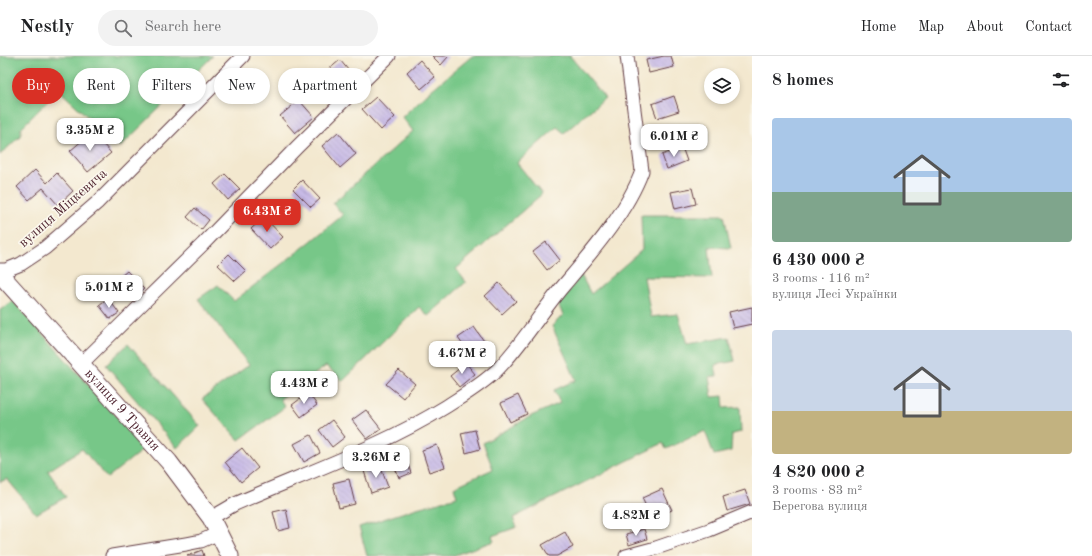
<!DOCTYPE html>
<meta charset="utf-8">
<style>
:root{--surface:#fff;--page:#f2f2f2;--text:#202124;--muted:#757577;--line:#e0e0e0;--accent:#d93025}
body{margin:0;font-family:"Old Standard TT",serif;background:var(--page);color:var(--text);height:100vh;display:flex;flex-direction:column;font-size:15px;white-space:nowrap}
*{box-sizing:border-box;margin:0}
p{font-size:13px;color:var(--muted)}
.icon{flex:none;width:22px;height:22px;fill:none;stroke:currentColor;stroke-width:2;stroke-linecap:round;stroke-linejoin:round}
.map{position:relative;flex:1;overflow:hidden}
.drawer{display:flex;flex-direction:column;background:var(--surface);width:340px}
.drawer>*{flex:none}
.hud{position:absolute;left:12px;top:12px;width:380px;height:36px;display:flex;gap:8px}
.buttons{position:absolute;left:704px;top:12px;display:grid;gap:8px}
.buttons a{display:grid;place-items:center;width:36px;height:36px;border-radius:50%;background:var(--surface);box-shadow:0 2px 6px #0003;font-size:20px}
.price{position:absolute;translate:-50% -34px;padding:0 9px;border-radius:8px;background:#fff;color:#222;font-size:13px;line-height:26px;filter:drop-shadow(0 1px 2px #0008)}
.price::after{content:'';position:absolute;left:50%;top:24px;width:12px;height:9px;margin-left:-6px;background:inherit;clip-path:polygon(0 0,100% 0,50% 100%)}
.price.current{background:var(--accent);color:#fff}
ul{padding:0;list-style:none}
li{display:grid;align-content:center;gap:8px;height:212px;padding:0 20px}
li span{display:grid;place-items:center;height:124px;border-radius:4px;color:#555}
li>.icon{margin-inline-start:auto}
span .icon{width:72px;height:72px;fill:#fffc;stroke-width:1}
li b{font-size:17px}
h2{display:flex;justify-content:space-between;align-items:center;height:48px;padding:0 20px;font-size:17px}
.pill{padding:0 14px;border-radius:18px;background:var(--surface);box-shadow:0 2px 6px #0003;font-size:14px;line-height:36px}
.pill.current{background:var(--accent);color:#fff}
header{display:flex;align-items:center;gap:24px;box-sizing:border-box;height:56px;padding:0 20px;background:var(--surface);border-bottom:1px solid var(--line)}
header strong{font-size:19px}
nav{display:flex;gap:22px;margin-inline-start:auto;font-size:14px}
.search{width:280px;height:36px;background:var(--page);display:flex;align-items:center;gap:10px;box-sizing:border-box;padding:0 14px;border-radius:22px;color:var(--muted);font-size:15px}
main{display:flex;flex:1;min-height:0}
.map>svg:first-child{display:block}
.green{fill:#77c788;stroke:#60735a}
.building{fill:url(#building-back-hatch)}
.lines{fill:none;stroke-linecap:round;stroke-linejoin:round}
.minor-casing{stroke:#633d44;stroke-width:15}
.tertiary-casing{stroke:#633d44;stroke-width:19}
.minor{stroke:#fff;stroke-width:13}
.tertiary{stroke:#fff;stroke-width:17}
.labels{text-anchor:middle;dominant-baseline:central;stroke-width:3.5;stroke-linejoin:round;paint-order:stroke}
.street-label{font-size:14px;fill:#4a1f2b;stroke:#fbf7ec}
</style>
<header>
<strong>Nestly</strong>
<div class="search"><svg class="icon" aria-label="search" viewBox="0 0 24 24"><circle cx="10" cy="10" r="6"/><path d="M15 15l6 6"/></svg>Search here</div>
<nav><a>Home</a><a>Map</a><a>About</a><a>Contact</a></nav>
</header>
<main>
<div class="map">
<svg width="752" height="500" viewBox="0 0 752 500">
<defs>
<pattern id="building-back-hatch" width="6" height="6" patternUnits="userSpaceOnUse"><rect width="6" height="6" fill="#c7bae6"/><path d="M-1 5l2 2M0 0l6 6M5-1l2 2" fill="none" stroke="#ac9fc5"/></pattern>
</defs>
<rect width="100%" height="100%" fill="#fbf7ec"/>
<filter id="ink" filterUnits="userSpaceOnUse"><feTurbulence type="fractalNoise" baseFrequency=".025" numOctaves="2"/><feDisplacementMap in="SourceGraphic" scale="8" xChannelSelector="R" yChannelSelector="G"/><feConvolveMatrix kernelMatrix="1 2 1 2 8 2 1 2 1" color-interpolation-filters="sRGB"/></filter>
<filter id="wash" filterUnits="userSpaceOnUse"><feTurbulence type="fractalNoise" baseFrequency=".012" numOctaves="4" result="noise"/><feDisplacementMap in="SourceGraphic" scale="16" xChannelSelector="R" yChannelSelector="G"/><feGaussianBlur stdDeviation="0.9" result="paint"/><feColorMatrix in="noise" values="0 0 0 0 0 0 0 0 0 0 0 0 0 0 0 0 0 1.4 0 .05"/><feComposite in="paint" operator="in"/></filter>
<g filter="url(#wash)">
<rect width="100%" height="100%" fill="#f3e8cf"/>
<path class="green" d="M 0,0 L 213,0 L 120,91 L 59,34 L 21,72 L 21,79 L 0,99 Z
M 472,0 L 570,0 L 605,42 L 564,77 L 557,71 L 517,107 L 542,138 L 456,213 L 466,226 L 428,260 L 419,251 L 343,325 L 326,310 L 280,343 L 285,351 L 239,384 L 202,343 L 249,309 L 198,243 L 218,229 L 234,245 L 305,190 L 343,159 L 333,147 L 413,75 L 402,61 L 430,35 Z
M 641,159 L 724,159 L 731,192 L 709,191 L 712,222 L 644,221 L 651,261 L 678,258 L 687,288 L 729,281 L 735,305 L 715,309 L 717,320 L 709,321 L 712,341 L 723,340 L 724,352 L 740,351 L 741,376 L 732,378 L 731,395 L 714,399 L 705,375 L 666,393 L 663,387 L 513,462 L 517,471 L 492,480 L 494,485 L 452,500 L 367,500 L 359,471 L 417,452 L 457,441 L 454,431 L 493,413 L 483,387 L 531,360 L 560,347 L 554,334 L 576,324 L 552,270 L 563,259 L 558,248 L 581,219 L 591,238 L 642,194 Z
M 13,245 L 145,392 L 107,422 L 82,393 L 48,415 L 66,441 L 36,458 L 7,423 L 0,426 L 0,254 Z
M 128,288 L 200,370 L 177,392 L 106,309 Z"/>
<g id="blocks">
<path class="building" d="M 432,0 L 446,0 L 448,1 L 441,9 Z
M 664,0 L 671,0 L 674,11 L 649,17 L 646,4 Z
M 340,4 L 354,21 L 342,31 L 328,14 Z
M 420,4 L 435,21 L 421,33 L 407,16 Z
M 674,40 L 679,55 L 657,62 L 652,48 Z
M 376,41 L 395,61 L 381,74 L 362,53 Z
M 299,44 L 314,61 L 295,77 L 280,60 Z
M 92,76 L 111,97 L 88,116 L 70,95 Z
M 338,76 L 356,98 L 340,112 L 322,90 Z
M 682,91 L 687,105 L 667,113 L 662,99 Z
M 35,114 L 47,127 L 57,117 L 73,135 L 58,149 L 43,132 L 29,144 L 17,131 Z
M 225,118 L 240,133 L 228,144 L 214,128 Z
M 302,124 L 320,143 L 311,151 L 293,133 Z
M 692,132 L 696,148 L 675,153 L 671,136 Z
M 195,152 L 209,164 L 201,174 L 187,161 Z
M 264,161 L 283,181 L 270,193 L 251,173 Z
M 546,186 L 560,204 L 547,214 L 533,196 Z
M 229,198 L 246,215 L 235,225 L 218,209 Z
M 127,215 L 144,233 L 132,244 L 115,225 Z
M 499,227 L 516,245 L 502,258 L 485,240 Z
M 108,242 L 119,257 L 110,263 L 99,249 Z
M 752,251 L 752,268 L 733,272 L 729,256 Z
M 474,271 L 491,295 L 476,307 L 458,282 Z
M 466,307 L 475,318 L 459,331 L 450,320 Z
M 399,314 L 415,328 L 403,342 L 386,328 Z
M 308,337 L 317,349 L 301,361 L 292,349 Z
M 518,339 L 527,358 L 510,366 L 501,347 Z
M 366,354 L 381,373 L 367,383 L 352,364 Z
M 332,364 L 345,381 L 332,391 L 319,374 Z
M 475,374 L 480,393 L 466,397 L 461,377 Z
M 311,379 L 320,397 L 304,406 L 294,388 Z
M 437,389 L 445,411 L 429,416 L 422,394 Z
M 242,392 L 258,412 L 241,426 L 225,406 Z
M 404,397 L 411,417 L 399,422 L 391,401 Z
M 380,409 L 388,431 L 371,437 L 364,415 Z
M 349,423 L 355,448 L 339,452 L 333,427 Z
M 662,433 L 672,454 L 652,463 L 642,442 Z
M 745,434 L 750,448 L 727,455 L 723,441 Z
M 286,453 L 290,472 L 278,475 L 273,456 Z
M 644,473 L 647,483 L 629,489 L 626,478 Z
M 565,476 L 573,491 L 557,500 L 549,500 L 542,489 Z
M 202,494 L 204,500 L 187,500 Z"/>
</g>
</g>
<g filter="url(#ink)">
<use href="#blocks" fill-opacity="0" stroke="#633d44" stroke-width="1"/>
<g class="lines">
<defs>
<path id="minor" d="M 0,214 L 6,214 L 21,208 L 45,192 L 98,146 L 243,0
M 81,308 L 203,188 L 297,91 L 389,0
M 211,462 L 235,448 C 306,417 381,391 447,350 C 464,339 481,329 496,315 C 522,289 540,257 564,229 C 592,196 627,156 642,115 L 627,0
M 112,500 L 186,488 L 201,485 L 219,477
M 626,500 L 656,492 L 709,474 L 752,456"/>
<g id="tertiary">
<path id="s1" d="M 0,218 L 169,406 L 211,462 L 230,500"/>
</g>
</defs>
<use href="#minor" class="minor-casing"/>
<use href="#tertiary" class="tertiary-casing"/>
<use href="#minor" class="minor"/>
<use href="#tertiary" class="tertiary"/>
</g>
</g>
<g class="labels">
<g class="street-label">
<text transform="translate(63 152) rotate(-41)">вулиця Міцкевича</text>
<text stroke="none"><textPath href="#s1" startOffset="183">вулиця 9 Травня</textPath></text>
</g>
</g>
</svg>
<div class="buttons">
<a><svg class="icon" aria-label="layers" viewBox="0 0 24 24"><path d="M12 4l9 5-9 5-9-5zM3 14l9 5 9-5"/></svg></a>
</div>
<b class="price" style="left:90px;top:96px">3.35M ₴</b>
<b class="price" style="left:674px;top:102px">6.01M ₴</b>
<b class="price current" style="left:267px;top:177px">6.43M ₴</b>
<b class="price" style="left:109px;top:253px">5.01M ₴</b>
<b class="price" style="left:462px;top:319px">4.67M ₴</b>
<b class="price" style="left:304px;top:349px">4.43M ₴</b>
<b class="price" style="left:376px;top:423px">3.26M ₴</b>
<b class="price" style="left:636px;top:481px">4.82M ₴</b>
<div class="hud">
<a class="pill current">Buy</a>
<a class="pill">Rent</a>
<a class="pill">Filters</a>
<a class="pill">New</a>
<a class="pill">Apartment</a>
</div>
</div>
<section class="drawer">
<h2>8 homes<svg class="icon" aria-label="filters" viewBox="0 0 24 24"><path d="M4 7h16M4 17h16"/><circle cx="9" cy="7" r="2"/><circle cx="15" cy="17" r="2"/></svg></h2>
<ul>
<li><span style="background:linear-gradient(#a9c7e8 60%,#7fa58c 0)"><svg class="icon" aria-label="home" viewBox="0 0 24 24"><path d="M3 11l9-7 9 7M6 9v11h12V9"/></svg></span><div><b>6 430 000 ₴</b><p>3 rooms · 116 m²</p><p>вулиця Лесі Українки</p></div></li>
<li><span style="background:linear-gradient(#c9d6e8 65%,#c2b280 0)"><svg class="icon" aria-label="home" viewBox="0 0 24 24"><path d="M3 11l9-7 9 7M6 9v11h12V9"/></svg></span><div><b>4 820 000 ₴</b><p>3 rooms · 83 m²</p><p>Берегова вулиця</p></div></li>
</ul>
</section>
</main>
